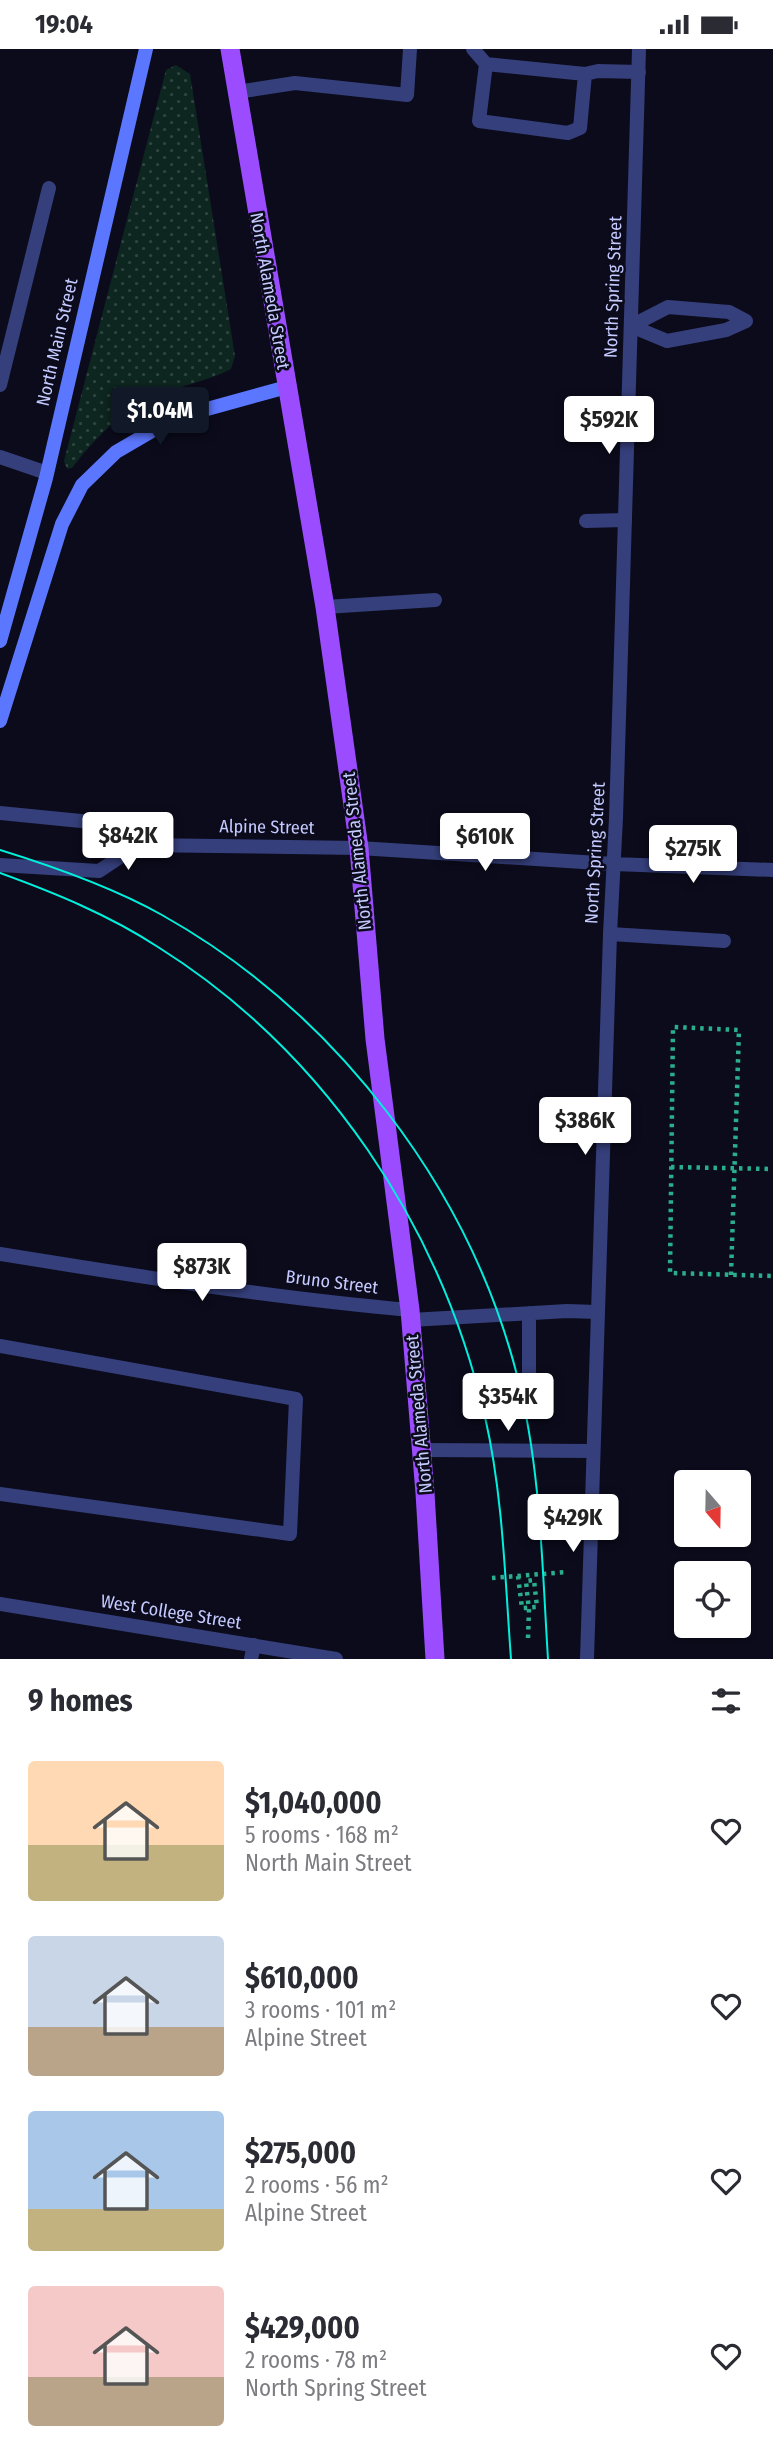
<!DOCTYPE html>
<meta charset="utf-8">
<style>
:root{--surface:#fff;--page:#f2f2f3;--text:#2b2b33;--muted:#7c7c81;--accent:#111827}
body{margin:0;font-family:"Fira Sans Condensed",sans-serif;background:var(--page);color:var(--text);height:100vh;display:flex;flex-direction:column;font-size:26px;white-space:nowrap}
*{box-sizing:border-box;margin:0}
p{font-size:23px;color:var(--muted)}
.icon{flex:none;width:38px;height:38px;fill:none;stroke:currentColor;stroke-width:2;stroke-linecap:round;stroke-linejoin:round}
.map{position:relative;height:1610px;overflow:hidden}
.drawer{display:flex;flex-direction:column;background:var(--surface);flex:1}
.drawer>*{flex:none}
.needle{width:46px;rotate:160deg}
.tools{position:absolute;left:674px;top:1421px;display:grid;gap:14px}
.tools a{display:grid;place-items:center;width:77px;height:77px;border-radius:7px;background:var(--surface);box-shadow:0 2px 5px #0004;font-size:35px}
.price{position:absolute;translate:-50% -60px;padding:0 16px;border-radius:7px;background:#fff;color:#222;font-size:23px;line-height:46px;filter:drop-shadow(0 2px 4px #0008)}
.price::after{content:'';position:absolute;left:50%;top:42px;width:21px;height:16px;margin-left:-10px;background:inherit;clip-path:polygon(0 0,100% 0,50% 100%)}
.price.active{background:var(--accent);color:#fff}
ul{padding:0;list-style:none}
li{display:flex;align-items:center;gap:21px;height:175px;padding:0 28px}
li span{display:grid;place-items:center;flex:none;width:196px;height:140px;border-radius:7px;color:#555}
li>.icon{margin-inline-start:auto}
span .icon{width:84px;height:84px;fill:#fffc;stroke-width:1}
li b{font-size:30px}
h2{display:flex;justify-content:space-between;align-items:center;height:84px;padding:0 28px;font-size:30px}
.status{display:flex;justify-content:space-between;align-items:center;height:49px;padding:0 35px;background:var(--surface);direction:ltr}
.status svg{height:19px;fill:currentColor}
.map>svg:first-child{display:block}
.grass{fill:url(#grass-dots)}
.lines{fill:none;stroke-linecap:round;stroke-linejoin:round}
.path{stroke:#2bae8d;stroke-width:4.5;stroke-dasharray:3.5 5;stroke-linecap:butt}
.service{stroke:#353f7b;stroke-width:14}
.minor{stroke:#353f7b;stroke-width:14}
.tertiary{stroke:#353f7b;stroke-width:14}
.secondary{stroke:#5c77ff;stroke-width:14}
.primary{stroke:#9b4cff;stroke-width:19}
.tram{stroke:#00f0dc;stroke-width:2}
.path-bridge{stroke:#2bae8d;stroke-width:4.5;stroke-dasharray:3.5 5;stroke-linecap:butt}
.labels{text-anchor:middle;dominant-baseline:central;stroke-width:5;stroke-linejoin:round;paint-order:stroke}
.street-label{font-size:18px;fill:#c5caff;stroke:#0b0b1c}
</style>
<div class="status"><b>19:04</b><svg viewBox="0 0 49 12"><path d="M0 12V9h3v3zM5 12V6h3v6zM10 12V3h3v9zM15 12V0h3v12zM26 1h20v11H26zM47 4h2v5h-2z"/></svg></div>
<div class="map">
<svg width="773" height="1610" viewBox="0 0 773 1610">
<defs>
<pattern id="grass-dots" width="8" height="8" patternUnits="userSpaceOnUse" patternTransform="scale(1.75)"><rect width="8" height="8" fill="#0e2620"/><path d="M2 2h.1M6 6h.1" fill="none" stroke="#304441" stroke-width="1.8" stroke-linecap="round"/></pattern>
</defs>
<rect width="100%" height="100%" fill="#0b0b1c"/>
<path class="grass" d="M 176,16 L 190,25 L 235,307 L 231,320 C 208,332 183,336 159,346 C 123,360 95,389 72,419 L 67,420 L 64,412 L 166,21 Z"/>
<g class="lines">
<path class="path" d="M 671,1118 L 773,1120
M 731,1226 L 739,981 L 673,978 L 670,1224 L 773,1227
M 518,1527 L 522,1559 L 537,1558 L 534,1531 L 526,1532 L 527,1543
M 492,1529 L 567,1523
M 528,1589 L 529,1561"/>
<path class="service" d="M 473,0 L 486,15 L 585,25 L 580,79 L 568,84 L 479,72 L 486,15
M 585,25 L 598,22 L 639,23
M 237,43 L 295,34 L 407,46 L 410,0
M 631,277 L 668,258 L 729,263 L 746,272
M 631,277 L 667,292 L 726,281 L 746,272
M 0,336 L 49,139
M 0,408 L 47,424
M 586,472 L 625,471
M 325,558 L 435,551
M 610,885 L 724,892
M 529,1264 L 529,1340
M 411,1271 L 567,1262 L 597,1263
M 0,1297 L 296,1350 L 290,1485 L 0,1445
M 251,1610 L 254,1596"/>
<path class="minor" d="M 0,1205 C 136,1227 273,1249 410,1261
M 422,1401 L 593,1402"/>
<path class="tertiary" d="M 0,764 L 101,774 L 138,796 L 359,799 L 614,815 L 773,821
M 0,816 L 99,822 L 138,796
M 0,1555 L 336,1610
M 587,1610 L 610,885 L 616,769 L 639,0"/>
<path class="secondary" d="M 0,592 L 46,429 L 146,0
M 0,672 L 62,475 L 82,436 L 116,403 L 152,382 L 189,365 L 287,338"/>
<path class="primary" d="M 230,0 L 325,558 L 359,799 L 375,990 L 410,1261 L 425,1444 L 435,1610"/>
<path class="tram" d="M 0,801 C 55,818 112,838 162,866 C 335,963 470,1139 518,1330 C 541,1421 542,1517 548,1610
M 0,824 C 55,844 109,866 158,898 C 325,1003 441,1177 485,1368 C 503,1446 505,1530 511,1610"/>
<path class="path-bridge" d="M 527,1543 L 529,1561"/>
</g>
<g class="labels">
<g class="street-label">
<text transform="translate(613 238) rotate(-88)">North Spring Street</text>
<text transform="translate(270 242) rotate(80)">North Alameda Street</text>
<text transform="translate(57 293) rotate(-77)">North Main Street</text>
<text transform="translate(267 778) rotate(1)">Alpine Street</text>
<text transform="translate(357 802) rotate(-96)">North Alameda Street</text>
<text transform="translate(595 804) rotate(-87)">North Spring Street</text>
<text transform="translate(332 1233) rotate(7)">Bruno Street</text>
<text transform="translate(419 1365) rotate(-95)">North Alameda Street</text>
<text transform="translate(171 1563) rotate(9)">West College Street</text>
</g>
</g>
</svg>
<div class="tools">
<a><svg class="needle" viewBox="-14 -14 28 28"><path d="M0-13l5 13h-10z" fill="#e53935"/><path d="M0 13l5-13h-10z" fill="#7c7c81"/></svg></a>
<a><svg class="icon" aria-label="locate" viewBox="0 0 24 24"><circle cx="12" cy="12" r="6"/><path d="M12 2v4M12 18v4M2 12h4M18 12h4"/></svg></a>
</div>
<b class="price active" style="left:160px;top:398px">$1.04M</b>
<b class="price" style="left:609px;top:407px">$592K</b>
<b class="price" style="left:128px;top:823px">$842K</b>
<b class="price" style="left:485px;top:824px">$610K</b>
<b class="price" style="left:693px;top:836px">$275K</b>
<b class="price" style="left:585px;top:1108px">$386K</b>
<b class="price" style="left:202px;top:1254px">$873K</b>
<b class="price" style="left:508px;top:1384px">$354K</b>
<b class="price" style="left:573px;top:1505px">$429K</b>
</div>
<section class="drawer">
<h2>9 homes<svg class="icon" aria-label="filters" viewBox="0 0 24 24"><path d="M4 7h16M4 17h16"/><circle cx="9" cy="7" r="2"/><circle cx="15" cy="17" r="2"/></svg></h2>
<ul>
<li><span style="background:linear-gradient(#ffd9b3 60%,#c2b280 0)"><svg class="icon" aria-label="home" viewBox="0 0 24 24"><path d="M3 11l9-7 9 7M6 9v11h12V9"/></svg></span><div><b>$1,040,000</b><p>5 rooms · 168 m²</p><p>North Main Street</p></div><svg class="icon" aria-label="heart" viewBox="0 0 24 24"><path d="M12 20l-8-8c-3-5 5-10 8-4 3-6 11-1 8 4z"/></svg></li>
<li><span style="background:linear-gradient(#c9d6e8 65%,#b9a48a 0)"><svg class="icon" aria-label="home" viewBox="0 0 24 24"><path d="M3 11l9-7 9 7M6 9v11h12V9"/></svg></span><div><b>$610,000</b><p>3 rooms · 101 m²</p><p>Alpine Street</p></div><svg class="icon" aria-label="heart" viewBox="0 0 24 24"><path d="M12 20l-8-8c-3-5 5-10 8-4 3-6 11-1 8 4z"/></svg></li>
<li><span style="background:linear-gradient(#a9c7e8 70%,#c2b280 0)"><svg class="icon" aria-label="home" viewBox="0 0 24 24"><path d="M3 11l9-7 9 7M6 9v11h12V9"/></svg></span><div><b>$275,000</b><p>2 rooms · 56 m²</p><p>Alpine Street</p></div><svg class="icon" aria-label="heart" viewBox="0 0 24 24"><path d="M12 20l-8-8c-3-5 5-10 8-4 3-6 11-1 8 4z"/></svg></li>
<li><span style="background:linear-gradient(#f6c9c9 65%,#b9a48a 0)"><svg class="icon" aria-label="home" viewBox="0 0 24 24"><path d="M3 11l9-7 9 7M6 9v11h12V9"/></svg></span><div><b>$429,000</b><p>2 rooms · 78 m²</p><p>North Spring Street</p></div><svg class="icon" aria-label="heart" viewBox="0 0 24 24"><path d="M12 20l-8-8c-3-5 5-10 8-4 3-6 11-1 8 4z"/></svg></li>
</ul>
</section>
